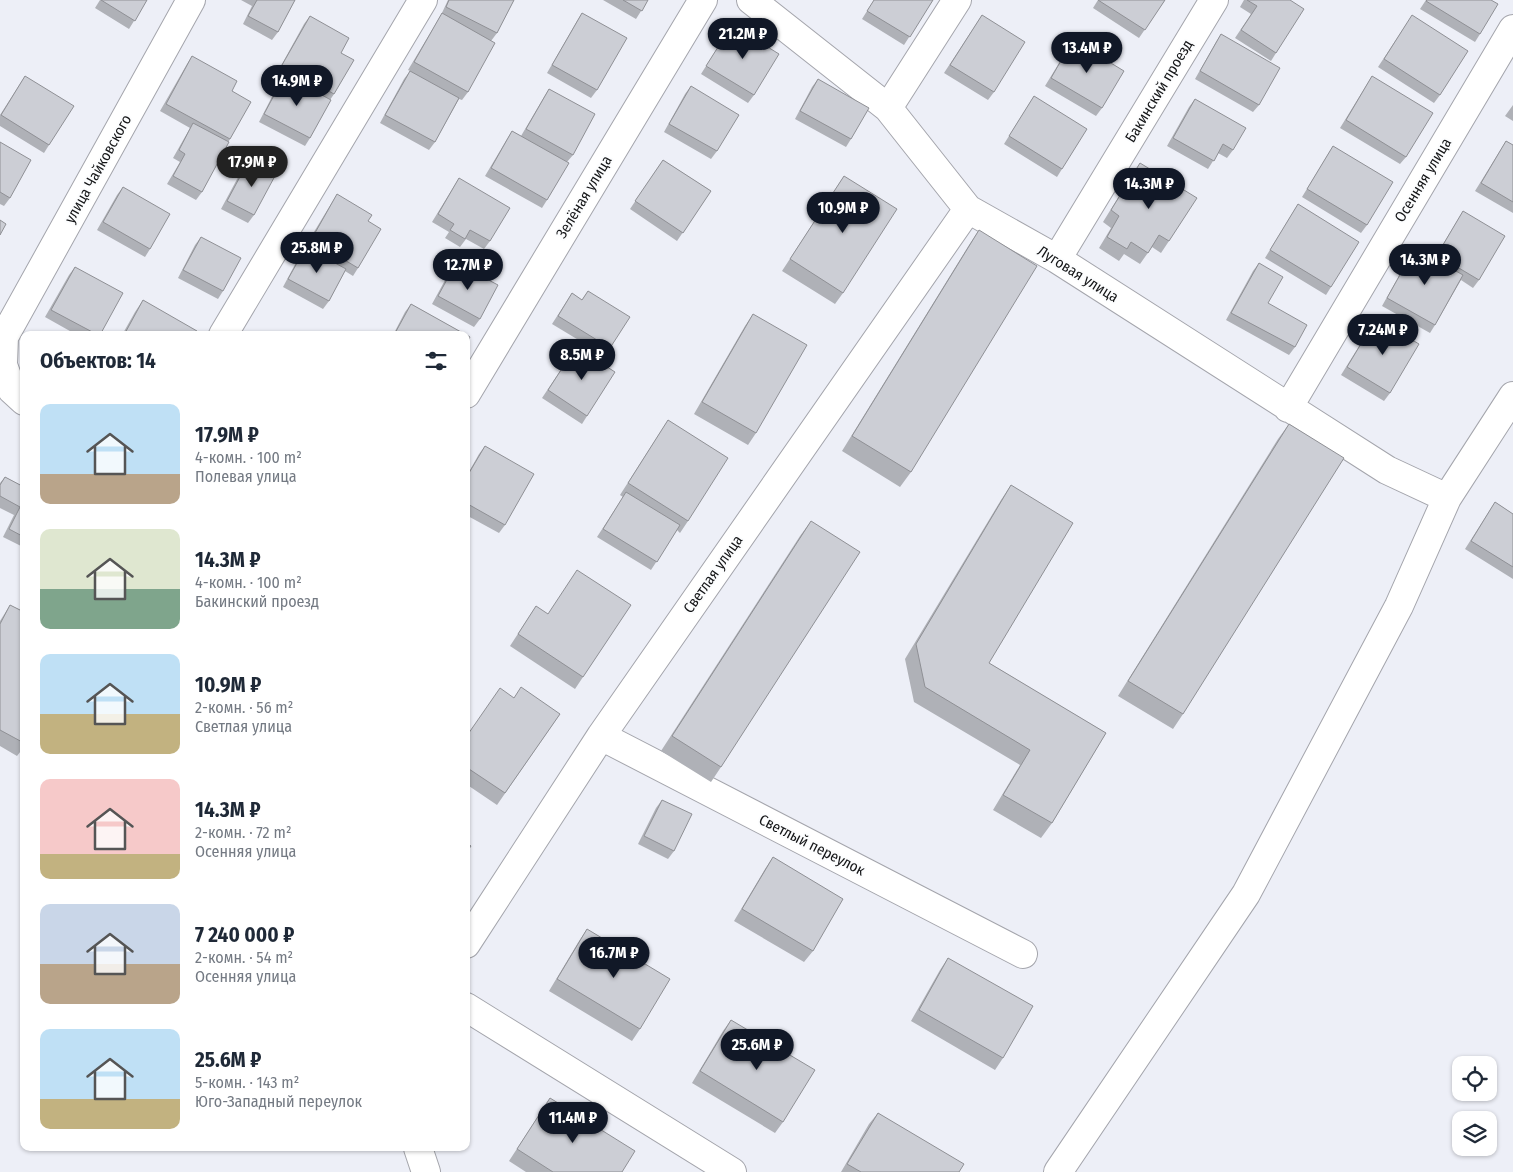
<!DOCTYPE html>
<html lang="ru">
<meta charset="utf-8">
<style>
:root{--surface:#fff;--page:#f2f2f3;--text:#1f2937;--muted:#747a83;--accent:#111827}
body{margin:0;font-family:"Fira Sans Condensed",sans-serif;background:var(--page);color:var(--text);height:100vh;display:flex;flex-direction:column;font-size:19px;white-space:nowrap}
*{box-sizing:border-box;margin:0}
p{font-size:16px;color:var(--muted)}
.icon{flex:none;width:28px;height:28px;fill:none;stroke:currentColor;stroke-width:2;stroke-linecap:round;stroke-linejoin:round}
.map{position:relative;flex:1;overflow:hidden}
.side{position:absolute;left:20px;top:331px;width:450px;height:820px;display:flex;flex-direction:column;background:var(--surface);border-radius:10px;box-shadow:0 1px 4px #0004}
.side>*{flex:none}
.fabs{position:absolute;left:1452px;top:1056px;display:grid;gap:10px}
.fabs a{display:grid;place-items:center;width:45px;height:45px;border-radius:10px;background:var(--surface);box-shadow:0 1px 4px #0004;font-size:25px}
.price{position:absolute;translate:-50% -42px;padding:0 11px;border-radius:18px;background:var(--accent);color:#fff;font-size:16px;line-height:32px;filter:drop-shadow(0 1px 2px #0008)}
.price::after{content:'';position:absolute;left:50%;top:30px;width:15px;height:11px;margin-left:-8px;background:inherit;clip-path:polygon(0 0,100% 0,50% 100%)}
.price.selected{background:#222;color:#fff}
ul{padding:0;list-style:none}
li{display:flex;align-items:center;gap:15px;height:125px;padding:0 20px}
li span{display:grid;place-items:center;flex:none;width:140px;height:100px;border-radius:10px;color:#555}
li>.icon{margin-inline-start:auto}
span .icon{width:60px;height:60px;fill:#fffc;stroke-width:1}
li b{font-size:21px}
h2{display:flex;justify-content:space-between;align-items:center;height:60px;padding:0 20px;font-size:21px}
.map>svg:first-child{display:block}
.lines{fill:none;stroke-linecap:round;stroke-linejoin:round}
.minor-casing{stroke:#a4a5ac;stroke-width:30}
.minor{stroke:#fff;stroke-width:28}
.wall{fill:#afb1b7}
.building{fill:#ccced5;stroke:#8f9095}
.labels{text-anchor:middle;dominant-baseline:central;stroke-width:4;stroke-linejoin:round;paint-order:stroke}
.street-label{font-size:15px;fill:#141517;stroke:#fcfdfe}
</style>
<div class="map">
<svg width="1513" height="1172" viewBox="0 0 1513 1172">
<rect width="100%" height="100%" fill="#edeff7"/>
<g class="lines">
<defs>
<path id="minor" d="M 751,0 L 888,108 L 968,209 L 1057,259 L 1387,470 L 1447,498
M 888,108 L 957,0
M 1057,259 L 1214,0
M 223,335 L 423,0
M 466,394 L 703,0
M 24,401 L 12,390 L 3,365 L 4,337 L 191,0
M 1288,408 L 1513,29
M 601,736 L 1023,954
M 466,944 L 601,736 L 968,209
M 466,1007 L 732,1172
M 418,1148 L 426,1172
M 1058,1172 L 1246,894 L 1399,606 L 1447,498 L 1513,396"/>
</defs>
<use href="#minor" class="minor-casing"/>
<use href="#minor" class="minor"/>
</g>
<path class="wall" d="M 100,0 L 147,0 L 129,29 L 95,8 Z
M 241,0 L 295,0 L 278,32 L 272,40 L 243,24 L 252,6 Z
M 448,0 L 514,0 L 497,33 L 491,41 L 468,92 L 462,100 L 459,99 L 435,142 L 429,150 L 380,123 L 404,79 L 410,71 L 408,70 L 441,15 Z
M 603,0 L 648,0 L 636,19 Z
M 874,0 L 933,0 L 904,45 L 862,19 Z
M 1098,0 L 1165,0 L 1139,38 L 1093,8 Z
M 1244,0 L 1290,0 L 1276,53 L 1271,61 L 1235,38 L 1251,14 L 1240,7 Z
M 1426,0 L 1491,0 L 1480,34 L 1475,42 L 1420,9 Z
M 582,13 L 597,90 L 591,98 L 547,73 L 577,21 Z
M 982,15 L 994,92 L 988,100 L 944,73 Z
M 310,16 L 341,53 L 334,94 L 330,100 L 310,138 L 305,146 L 259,122 L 279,83 L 284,77 L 277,73 L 304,24 Z
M 1407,23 L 1440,95 L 1434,103 L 1378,67 Z
M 732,25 L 754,95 L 748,103 L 701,74 Z
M 1221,34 L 1259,105 L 1253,112 L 1195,79 L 1216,42 Z
M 1073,40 L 1102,108 L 1096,116 L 1045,86 Z
M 192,56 L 232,91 L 230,139 L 202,192 L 196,200 L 167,184 L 180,162 L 173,158 L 190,128 L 160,111 L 187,64 Z
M 25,76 L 49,145 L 44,153 L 0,126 L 0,115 Z
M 1372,76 L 1406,157 L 1400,164 L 1340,128 Z
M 818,79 L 851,139 L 846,147 L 795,119 L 812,87 Z
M 691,86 L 717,151 L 711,159 L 664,132 L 685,94 Z
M 549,89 L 573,155 L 567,162 L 547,200 L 542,208 L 485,176 L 507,139 L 512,131 L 521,136 L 544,97 Z
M 1034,96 L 1062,169 L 1057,177 L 1004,144 Z
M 1195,99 L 1233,150 L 1227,158 L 1218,153 L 1208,169 L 1167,146 L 1189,107 Z
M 1513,105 L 1513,121 L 1505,116 Z
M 1506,141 L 1513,145 L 1513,213 L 1475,191 Z
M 0,142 L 10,198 L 4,206 L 0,204 Z
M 1333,146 L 1367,225 L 1361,233 L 1302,197 Z
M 249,160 L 254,215 L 248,223 L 221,209 L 243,168 Z
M 663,160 L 711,191 L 677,241 L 630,209 Z
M 1140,163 L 1169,241 L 1161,253 L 1152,247 L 1140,264 L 1124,254 L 1119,261 L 1099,248 L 1111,228 L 1103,222 L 1132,175 Z
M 844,176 L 843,293 L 835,304 L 782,271 Z
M 459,178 L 490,241 L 484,249 L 466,239 L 460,247 L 445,238 L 449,232 L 432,222 Z
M 123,187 L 150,249 L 145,257 L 97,230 L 117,195 Z
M 337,194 L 368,221 L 358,268 L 353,276 L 345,271 L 329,301 L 323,309 L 283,287 L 300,255 Z
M 1298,204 L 1331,287 L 1326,295 L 1265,258 Z
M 1463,211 L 1479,280 L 1473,288 L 1461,280 L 1435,325 L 1430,333 L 1382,306 L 1410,256 L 1415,248 L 1434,259 Z
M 979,230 L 911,472 L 900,487 L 842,451 L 969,245 Z
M 201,237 L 223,291 L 218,299 L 178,278 L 195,245 Z
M 456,263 L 480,319 L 474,327 L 432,304 L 450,271 Z
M 1259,263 L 1268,303 L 1295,347 L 1289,355 L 1226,320 L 1253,271 Z
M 75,267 L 100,335 L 77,335 L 45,317 L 69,275 Z
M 588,291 L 610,348 L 605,356 L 552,324 L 572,293 L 582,300 Z
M 143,300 L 195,335 L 122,335 L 135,312 Z
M 411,304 L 466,335 L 393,335 L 405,312 Z
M 753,314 L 756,433 L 748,445 L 694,414 L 745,326 Z
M 1376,319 L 1390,393 L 1384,401 L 1341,375 Z
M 576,347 L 587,416 L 582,424 L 542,398 Z
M 668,420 L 688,521 L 680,533 L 677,530 L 651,570 L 597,537 L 623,497 L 620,495 Z
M 1289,424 L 1183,714 L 1173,729 L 1118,696 L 1278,439 Z
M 485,446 L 505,525 L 499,533 L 466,515 L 466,477 L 479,454 Z
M 5,477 L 24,487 L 24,542 L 21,546 L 3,537 L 14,515 L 0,508 L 0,483 Z
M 1011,485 L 989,663 L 1106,733 L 1052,823 L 1041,838 L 993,810 L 1020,765 L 914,702 L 905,659 L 1001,500 Z
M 1495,502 L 1513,514 L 1513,579 L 1465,549 Z
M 811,521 L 721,767 L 711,782 L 661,751 L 800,536 Z
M 10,605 L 24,612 L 24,747 L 17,756 L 0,746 L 0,621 Z
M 536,606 L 583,677 L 575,689 L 510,646 Z
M 514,698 L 560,714 L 497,805 L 466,784 L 466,737 Z
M 662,800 L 674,851 L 668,859 L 638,844 L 656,808 Z
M 773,857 L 813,951 L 804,962 L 734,921 L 765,869 Z
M 587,929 L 640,1029 L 632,1041 L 549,991 L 579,941 Z
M 948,958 L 1003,1058 L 995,1070 L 911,1021 L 940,970 Z
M 731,1020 L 783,1122 L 775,1133 L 692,1083 L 723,1031 Z
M 550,1098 L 622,1172 L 526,1172 L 509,1161 Z
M 878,1113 L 959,1172 L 841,1172 L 869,1124 Z"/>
<path class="building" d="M 101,0 L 147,0 L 135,21 Z
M 257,0 L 295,0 L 278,32 L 248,16 Z
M 449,0 L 514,0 L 497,33 L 446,7 Z
M 623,0 L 648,0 L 642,11 Z
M 874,0 L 933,0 L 910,37 L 867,11 Z
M 1098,0 L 1165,0 L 1145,30 Z
M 1247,0 L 1290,0 L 1304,9 L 1276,53 L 1241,30 L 1257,6 Z
M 1427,0 L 1491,0 L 1498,4 L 1480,34 L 1426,1 Z
M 442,13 L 495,43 L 468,92 L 414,62 Z
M 582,13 L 627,38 L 597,90 L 552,65 Z
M 982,15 L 1025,42 L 994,92 L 950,65 Z
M 1412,15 L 1468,51 L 1440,95 L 1384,59 Z
M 310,16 L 349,38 L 341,53 L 354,60 L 334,94 L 282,65 Z
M 732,25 L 779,54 L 754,95 L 706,66 Z
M 1221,34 L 1280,68 L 1259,105 L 1200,71 Z
M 1073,40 L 1124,71 L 1102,108 L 1051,78 Z
M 192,56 L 237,81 L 232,91 L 251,102 L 230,139 L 166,104 Z
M 410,71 L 459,98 L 435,142 L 385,115 Z
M 285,75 L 331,100 L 310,138 L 264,114 Z
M 25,76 L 74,106 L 49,145 L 1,115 Z
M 1372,76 L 1433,113 L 1406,157 L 1346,120 Z
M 818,79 L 869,108 L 851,139 L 800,111 Z
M 691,86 L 739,115 L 717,151 L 669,124 Z
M 549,89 L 595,114 L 573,155 L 526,129 Z
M 1034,96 L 1087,129 L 1062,169 L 1009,136 Z
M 1195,99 L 1246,128 L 1233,150 L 1223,144 L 1214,161 L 1173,138 Z
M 193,123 L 229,142 L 202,192 L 173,176 L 185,154 L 179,150 Z
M 512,131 L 569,163 L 547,200 L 491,168 Z
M 1506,141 L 1513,145 L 1513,202 L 1481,183 Z
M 0,142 L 31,160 L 10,198 L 0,192 Z
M 1333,146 L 1393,182 L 1367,225 L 1307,189 Z
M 249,160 L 276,174 L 254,215 L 227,201 Z
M 663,160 L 711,191 L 683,233 L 635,201 Z
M 1140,163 L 1197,198 L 1169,241 L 1159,235 L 1148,253 L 1131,242 L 1127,249 L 1107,237 L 1119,216 L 1111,210 Z
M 844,176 L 897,209 L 843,293 L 790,259 Z
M 459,178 L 510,208 L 490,241 L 470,230 L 465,239 L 450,230 L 454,224 L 438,214 Z
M 123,187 L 170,214 L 150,249 L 103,222 Z
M 337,194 L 372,215 L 368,221 L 381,229 L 358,268 L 311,240 Z
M 1298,204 L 1359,242 L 1331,287 L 1270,250 Z
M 1463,211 L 1505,236 L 1479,280 L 1437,255 Z
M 0,220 L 6,224 L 0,235 Z
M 979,230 L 1037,266 L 911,472 L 852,436 Z
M 201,237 L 241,258 L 223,291 L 183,270 Z
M 306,247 L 346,269 L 329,301 L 288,279 Z
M 1415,248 L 1463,275 L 1435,325 L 1387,298 Z
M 456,263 L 498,285 L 480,319 L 438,296 Z
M 1259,263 L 1283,277 L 1268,303 L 1307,325 L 1295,347 L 1231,313 Z
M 75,267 L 123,293 L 100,335 L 98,335 L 51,310 Z
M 588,291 L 630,317 L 610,348 L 558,316 L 572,293 L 582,300 Z
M 143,300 L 197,331 L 195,335 L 124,335 Z
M 411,304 L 470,337 L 466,344 L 466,335 L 394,335 Z
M 753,314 L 807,345 L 756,433 L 702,402 Z
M 1376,319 L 1419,344 L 1390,393 L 1347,367 Z
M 576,347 L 615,372 L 587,416 L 548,390 Z
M 668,420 L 728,458 L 688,521 L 628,483 Z
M 1289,424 L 1344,458 L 1183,714 L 1128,681 Z
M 485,446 L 534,474 L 505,525 L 466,503 L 466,478 Z
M 5,477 L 24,487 L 24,537 L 9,529 L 20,507 L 0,496 L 0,485 Z
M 1011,485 L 1073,523 L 989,663 L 1106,733 L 1052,823 L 1003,795 L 1030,750 L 925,687 L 916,644 Z
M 626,492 L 680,525 L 657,562 L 603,529 Z
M 1495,502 L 1513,514 L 1513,567 L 1471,541 Z
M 811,521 L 860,552 L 721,767 L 672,736 Z
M 577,570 L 631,605 L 583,677 L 518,634 L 536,606 L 548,614 Z
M 10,605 L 24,612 L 24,743 L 0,730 L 0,624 Z
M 521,687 L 560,714 L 505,793 L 466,767 L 466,737 L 500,688 L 514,698 Z
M 662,800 L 692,814 L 674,851 L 644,836 Z
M 466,842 L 471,846 L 466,853 Z
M 773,857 L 843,899 L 813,951 L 742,909 Z
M 587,929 L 670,979 L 640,1029 L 557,979 Z
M 948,958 L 1033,1006 L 1003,1058 L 919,1010 Z
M 731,1020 L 815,1070 L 783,1122 L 700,1071 Z
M 550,1098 L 635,1151 L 622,1172 L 553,1172 L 517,1149 Z
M 878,1113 L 964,1164 L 959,1172 L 861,1172 L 847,1164 Z"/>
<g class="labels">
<g class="street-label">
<text transform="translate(1159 91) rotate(-59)">Бакинский проезд</text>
<text transform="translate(98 169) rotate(-61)">улица Чайковского</text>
<text transform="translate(1423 180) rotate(-59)">Осенняя улица</text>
<text transform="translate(584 197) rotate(-59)">Зелёная улица</text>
<text transform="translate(1078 274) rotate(32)">Луговая улица</text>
<text transform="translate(713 574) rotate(-55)">Светлая улица</text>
<text transform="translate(812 845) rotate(27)">Светлый переулок</text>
</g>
</g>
</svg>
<div class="fabs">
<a><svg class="icon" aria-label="locate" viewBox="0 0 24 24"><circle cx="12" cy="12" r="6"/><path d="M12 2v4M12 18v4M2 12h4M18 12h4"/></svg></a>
<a><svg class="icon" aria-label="layers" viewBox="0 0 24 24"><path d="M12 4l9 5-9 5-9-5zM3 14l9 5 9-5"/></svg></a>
</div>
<b class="price" style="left:743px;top:60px">21.2M ₽</b>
<b class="price" style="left:1087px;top:74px">13.4M ₽</b>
<b class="price" style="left:297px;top:107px">14.9M ₽</b>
<b class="price selected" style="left:252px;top:188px">17.9M ₽</b>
<b class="price" style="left:1149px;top:210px">14.3M ₽</b>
<b class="price" style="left:843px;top:234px">10.9M ₽</b>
<b class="price" style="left:317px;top:274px">25.8M ₽</b>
<b class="price" style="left:1425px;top:286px">14.3M ₽</b>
<b class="price" style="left:468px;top:291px">12.7M ₽</b>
<b class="price" style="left:1383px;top:356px">7.24M ₽</b>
<b class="price" style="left:582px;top:381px">8.5M ₽</b>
<b class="price" style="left:614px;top:979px">16.7M ₽</b>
<b class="price" style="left:757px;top:1071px">25.6M ₽</b>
<b class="price" style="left:573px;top:1144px">11.4M ₽</b>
<section class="side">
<h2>Объектов: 14<svg class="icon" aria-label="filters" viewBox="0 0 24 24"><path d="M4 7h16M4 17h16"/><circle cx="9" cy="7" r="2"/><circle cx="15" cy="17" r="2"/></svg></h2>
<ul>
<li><span style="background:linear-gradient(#bfe0f5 70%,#b9a48a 0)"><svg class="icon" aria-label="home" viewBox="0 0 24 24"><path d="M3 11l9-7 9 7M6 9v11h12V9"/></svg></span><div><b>17.9M ₽</b><p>4-комн. · 100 m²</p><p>Полевая улица</p></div></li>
<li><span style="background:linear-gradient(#dfe7d0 60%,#7fa58c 0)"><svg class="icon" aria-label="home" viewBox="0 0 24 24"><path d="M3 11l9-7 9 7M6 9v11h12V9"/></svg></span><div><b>14.3M ₽</b><p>4-комн. · 100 m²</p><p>Бакинский проезд</p></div></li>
<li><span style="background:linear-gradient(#bfe0f5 60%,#c2b280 0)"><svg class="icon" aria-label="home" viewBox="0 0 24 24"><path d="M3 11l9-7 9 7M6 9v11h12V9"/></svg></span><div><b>10.9M ₽</b><p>2-комн. · 56 m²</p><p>Светлая улица</p></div></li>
<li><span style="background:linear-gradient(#f6c9c9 75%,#c2b280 0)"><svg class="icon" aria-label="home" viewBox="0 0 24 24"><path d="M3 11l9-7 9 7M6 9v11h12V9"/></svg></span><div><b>14.3M ₽</b><p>2-комн. · 72 m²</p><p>Осенняя улица</p></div></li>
<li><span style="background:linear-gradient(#c9d6e8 60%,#b9a48a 0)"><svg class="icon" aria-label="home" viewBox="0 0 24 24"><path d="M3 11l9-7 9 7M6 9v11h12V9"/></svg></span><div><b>7 240 000 ₽</b><p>2-комн. · 54 m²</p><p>Осенняя улица</p></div></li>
<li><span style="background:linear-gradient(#bfe0f5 70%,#c2b280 0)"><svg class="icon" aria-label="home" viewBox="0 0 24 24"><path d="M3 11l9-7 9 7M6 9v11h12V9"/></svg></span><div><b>25.6M ₽</b><p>5-комн. · 143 m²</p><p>Юго-Западный переулок</p></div></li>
</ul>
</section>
</div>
